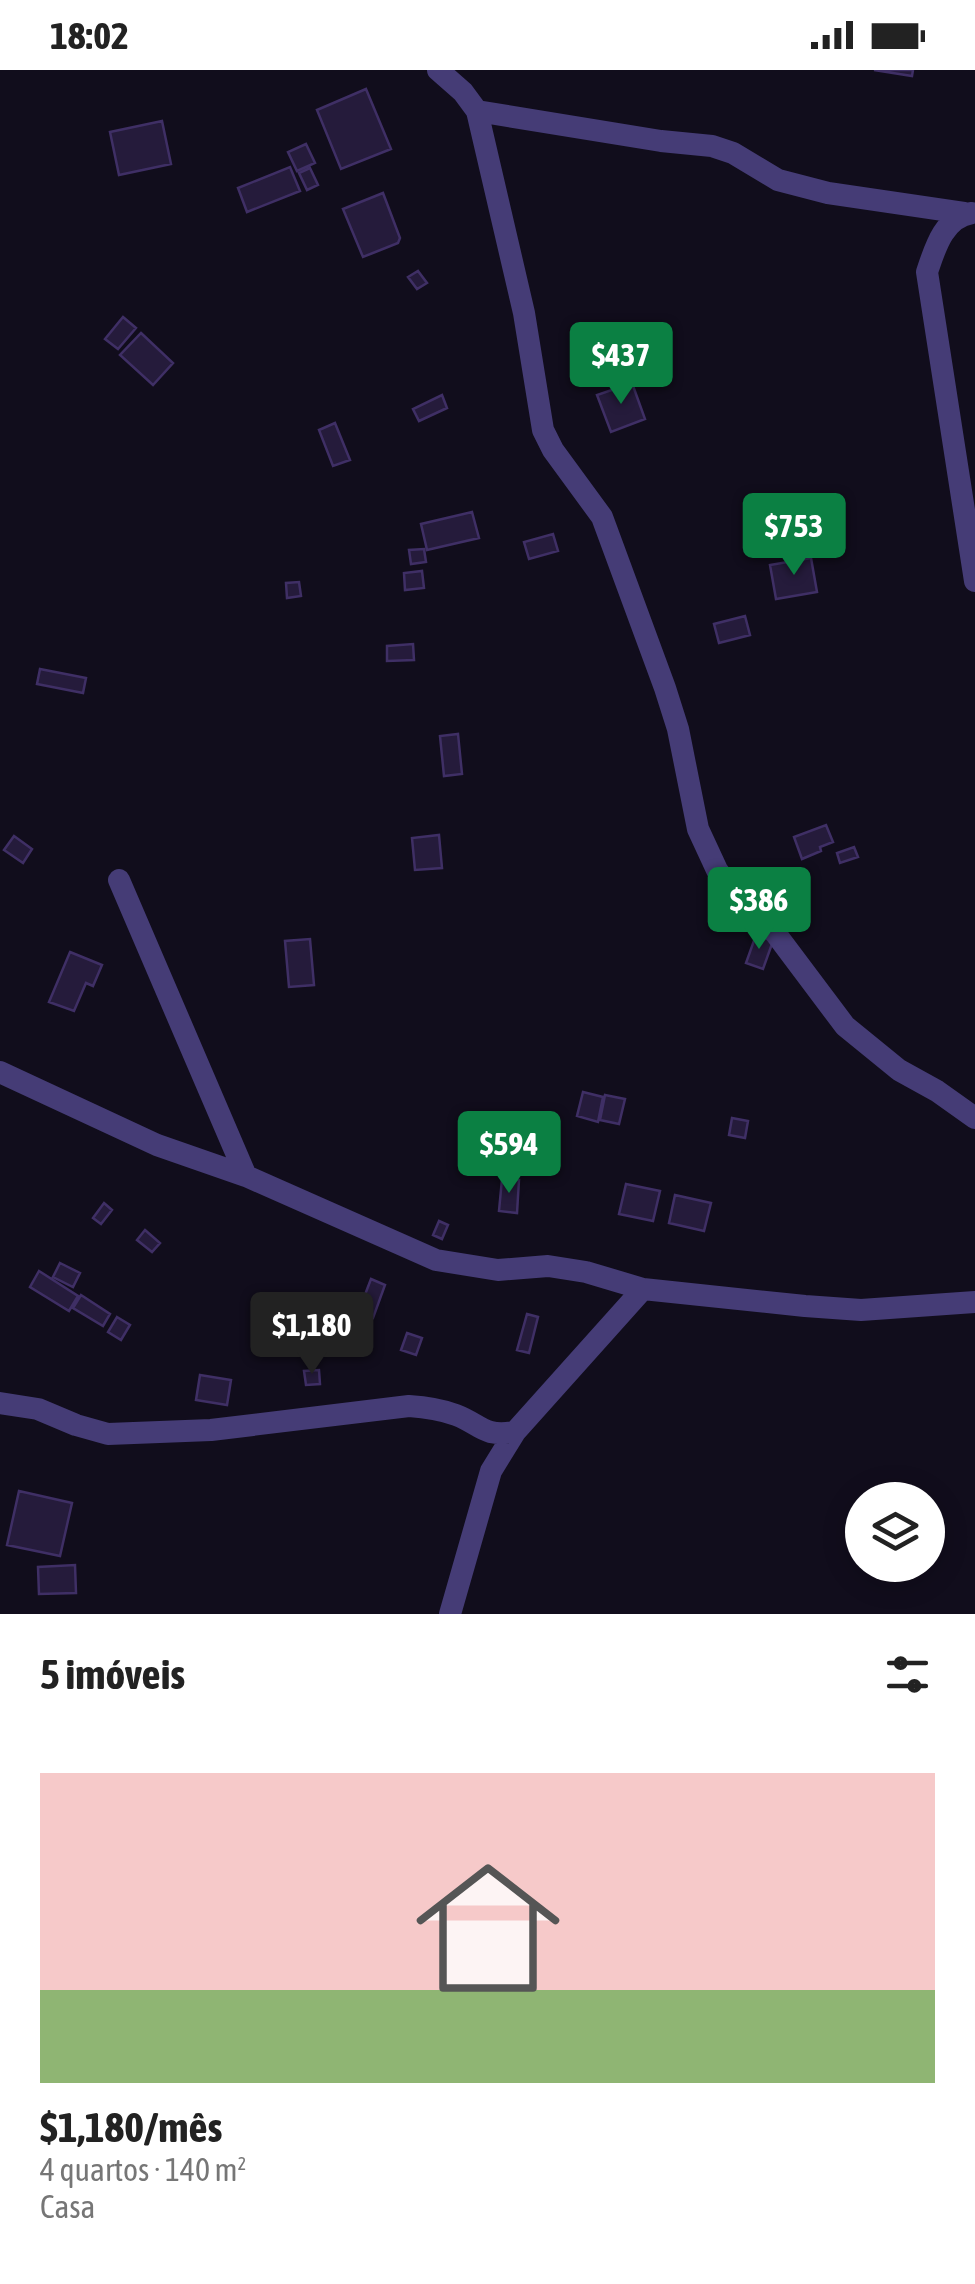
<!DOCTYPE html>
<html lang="pt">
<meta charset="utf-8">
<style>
:root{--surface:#fff;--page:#f6f6f6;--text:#222;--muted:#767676;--accent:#0b8043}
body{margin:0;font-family:"Asap Condensed",sans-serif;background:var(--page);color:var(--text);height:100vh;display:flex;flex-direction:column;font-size:38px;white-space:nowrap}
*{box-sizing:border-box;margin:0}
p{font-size:32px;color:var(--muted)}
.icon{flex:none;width:55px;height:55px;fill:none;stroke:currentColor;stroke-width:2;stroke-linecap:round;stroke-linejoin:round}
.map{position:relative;height:1544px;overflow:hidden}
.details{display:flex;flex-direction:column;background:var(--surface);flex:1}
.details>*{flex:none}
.controls{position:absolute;left:845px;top:1412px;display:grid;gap:20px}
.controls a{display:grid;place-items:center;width:100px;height:100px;border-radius:50%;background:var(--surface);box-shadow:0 5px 25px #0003;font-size:50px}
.price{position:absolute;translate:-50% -85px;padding:0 22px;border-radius:10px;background:var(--accent);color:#fff;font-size:32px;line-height:65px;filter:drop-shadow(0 2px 5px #0008)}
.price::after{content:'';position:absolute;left:50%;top:60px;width:30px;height:22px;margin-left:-15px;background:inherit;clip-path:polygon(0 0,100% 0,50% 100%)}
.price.on{background:#222;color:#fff}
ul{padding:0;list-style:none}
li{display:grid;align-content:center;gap:20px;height:530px;padding:0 40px}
li span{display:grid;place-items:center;height:310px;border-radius:0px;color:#555}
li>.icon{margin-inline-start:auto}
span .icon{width:180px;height:180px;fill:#fffc;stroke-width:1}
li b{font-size:42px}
h2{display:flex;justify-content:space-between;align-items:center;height:120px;padding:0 40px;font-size:42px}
.status{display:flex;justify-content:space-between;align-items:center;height:70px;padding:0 50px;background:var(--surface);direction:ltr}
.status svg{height:28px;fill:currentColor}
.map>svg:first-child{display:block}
.building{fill:#251b3b;stroke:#3f2f65;stroke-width:2.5}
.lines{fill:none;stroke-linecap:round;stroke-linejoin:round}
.street{stroke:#453c76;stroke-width:22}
</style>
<div class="status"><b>18:02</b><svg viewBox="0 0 49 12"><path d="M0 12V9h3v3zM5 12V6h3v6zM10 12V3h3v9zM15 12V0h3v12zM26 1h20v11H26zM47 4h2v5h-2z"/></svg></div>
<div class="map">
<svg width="975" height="1544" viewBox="0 0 975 1544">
<rect width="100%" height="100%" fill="#110d1c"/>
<path class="building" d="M 874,0 L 913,0 L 912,6 Z
M 366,19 L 391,79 L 341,99 L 317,40 Z
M 162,51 L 171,94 L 119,105 L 110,62 Z
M 306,74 L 315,93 L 297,101 L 288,82 Z
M 290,97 L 300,121 L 247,142 L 238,118 Z
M 310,98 L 318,115 L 307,120 L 299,103 Z
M 383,123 L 400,168 L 398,173 L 363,187 L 343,139 Z
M 418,201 L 427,213 L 417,219 L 408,207 Z
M 123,247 L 136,258 L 118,279 L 105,269 Z
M 141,263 L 173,293 L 153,315 L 120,285 Z
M 632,313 L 645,349 L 611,362 L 597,325 Z
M 442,325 L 447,338 L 419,351 L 413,339 Z
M 335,353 L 350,390 L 333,396 L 319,360 Z
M 472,442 L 479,468 L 427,480 L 421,454 Z
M 553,464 L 558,481 L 529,489 L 524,472 Z
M 424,479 L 426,492 L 411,494 L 409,480 Z
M 811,488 L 817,522 L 776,529 L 770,495 Z
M 422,501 L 424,518 L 405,520 L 404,503 Z
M 299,512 L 301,526 L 287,528 L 286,513 Z
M 745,546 L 750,565 L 719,573 L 714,554 Z
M 413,574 L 414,590 L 387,591 L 387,576 Z
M 40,599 L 86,608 L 83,623 L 37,614 Z
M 458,664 L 462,704 L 444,706 L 440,666 Z
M 826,755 L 833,772 L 820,777 L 821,781 L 802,789 L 794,767 Z
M 439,765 L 442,798 L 415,800 L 412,768 Z
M 14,766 L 32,779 L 23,793 L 4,780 Z
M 854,777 L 858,787 L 840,793 L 837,783 Z
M 756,865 L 773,871 L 763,899 L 746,893 Z
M 310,869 L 314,915 L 289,917 L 285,871 Z
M 70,882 L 102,895 L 93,916 L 86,913 L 74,941 L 49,932 Z
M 583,1022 L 603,1027 L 598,1052 L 577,1046 Z
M 605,1025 L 625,1029 L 619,1054 L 600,1050 Z
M 732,1048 L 748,1051 L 745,1068 L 729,1065 Z
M 502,1109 L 519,1110 L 517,1143 L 499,1141 Z
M 626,1114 L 660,1121 L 653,1151 L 619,1144 Z
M 675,1125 L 711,1133 L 704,1161 L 669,1153 Z
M 104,1133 L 112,1140 L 101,1154 L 93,1148 Z
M 439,1151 L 448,1155 L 442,1169 L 433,1165 Z
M 145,1160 L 160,1173 L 152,1182 L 137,1170 Z
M 60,1193 L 80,1203 L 73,1217 L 53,1207 Z
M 39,1201 L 78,1226 L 69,1241 L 30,1217 Z
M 371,1209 L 385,1215 L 373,1248 L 358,1243 Z
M 81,1225 L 110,1244 L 103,1256 L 73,1238 Z
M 527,1244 L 538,1247 L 529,1283 L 517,1280 Z
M 117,1247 L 130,1255 L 121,1270 L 108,1262 Z
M 407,1263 L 422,1268 L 416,1285 L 401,1280 Z
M 319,1300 L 320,1314 L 306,1315 L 304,1301 Z
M 200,1305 L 231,1310 L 227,1335 L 196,1330 Z
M 19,1421 L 72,1433 L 60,1486 L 7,1475 Z
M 75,1495 L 76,1523 L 39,1524 L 38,1497 Z"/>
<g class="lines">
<path class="street" d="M 438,0 L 463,22 L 477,41 L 524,243 L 543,360 L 553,380 L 602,447 L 665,618 L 678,659 L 698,759 L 717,800 L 732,820 L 764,848 L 845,956 L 899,1000 L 937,1021 L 975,1048
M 477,41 L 661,71 L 712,76 L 733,83 L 778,110 L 828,123 L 964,143
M 972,143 C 944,147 935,178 927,202 L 975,511
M 119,810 L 246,1106
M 0,1002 L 157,1075 L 246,1106 L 436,1190 L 498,1200 L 548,1196 L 586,1202 L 643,1219 L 805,1236 L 861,1240 L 975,1232
M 0,1333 L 38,1339 L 76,1355 L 108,1364 L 211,1360 L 409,1336 C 425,1337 440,1339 456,1345 C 482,1355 482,1367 515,1362
M 450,1544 L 491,1401 L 515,1362 L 643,1219"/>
</g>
</svg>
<div class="controls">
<a><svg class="icon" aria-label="layers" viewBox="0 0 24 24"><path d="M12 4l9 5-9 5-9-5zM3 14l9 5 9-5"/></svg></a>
</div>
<b class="price" style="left:621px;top:337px">$437</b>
<b class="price" style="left:794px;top:508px">$753</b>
<b class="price" style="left:759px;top:882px">$386</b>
<b class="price" style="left:509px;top:1126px">$594</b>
<b class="price on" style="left:312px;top:1307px">$1,180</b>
</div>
<section class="details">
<h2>5 imóveis<svg class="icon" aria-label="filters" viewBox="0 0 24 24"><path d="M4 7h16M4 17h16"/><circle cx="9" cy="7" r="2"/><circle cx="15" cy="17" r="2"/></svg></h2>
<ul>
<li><span style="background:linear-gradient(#f6c9c9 70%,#8fb573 0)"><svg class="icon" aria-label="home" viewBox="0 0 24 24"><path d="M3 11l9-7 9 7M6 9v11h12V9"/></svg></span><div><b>$1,180/mês</b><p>4 quartos · 140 m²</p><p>Casa</p></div></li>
</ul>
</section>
